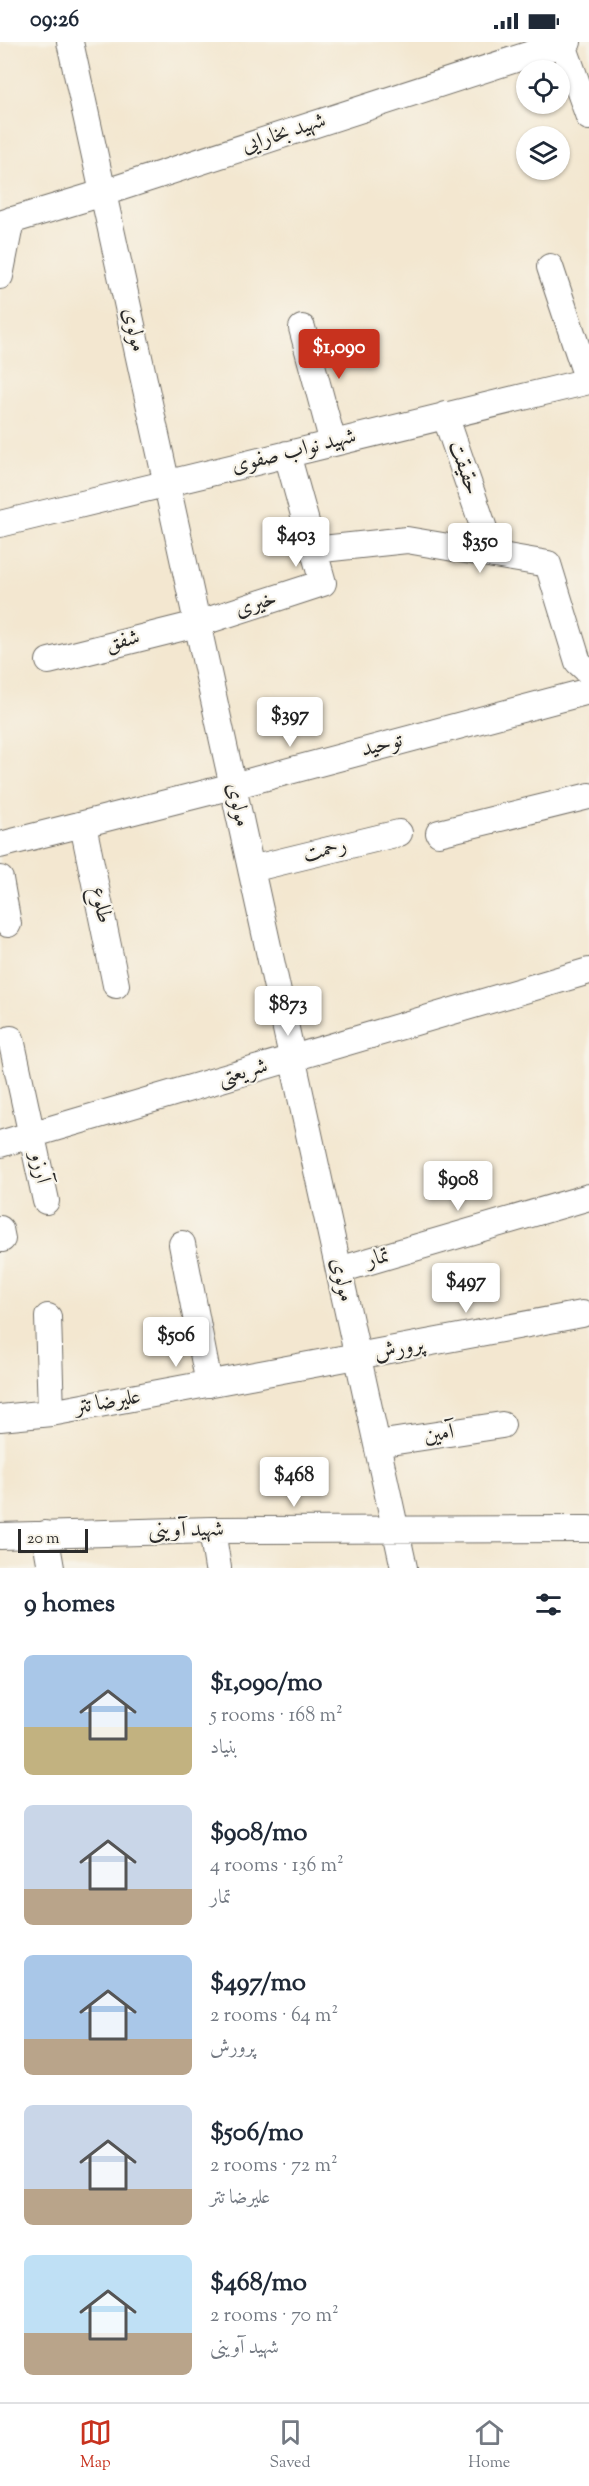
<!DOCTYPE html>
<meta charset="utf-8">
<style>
:root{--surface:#fff;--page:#f6f6f7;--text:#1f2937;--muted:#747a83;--line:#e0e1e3;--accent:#c8321e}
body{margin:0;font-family:"Sorts Mill Goudy",Amiri,serif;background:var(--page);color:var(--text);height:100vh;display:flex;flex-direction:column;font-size:22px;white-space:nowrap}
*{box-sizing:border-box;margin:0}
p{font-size:20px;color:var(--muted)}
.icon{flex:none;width:33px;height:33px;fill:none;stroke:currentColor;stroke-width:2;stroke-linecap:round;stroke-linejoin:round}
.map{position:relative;height:1526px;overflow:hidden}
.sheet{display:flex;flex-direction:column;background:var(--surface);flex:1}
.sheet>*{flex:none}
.fabs{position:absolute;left:516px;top:18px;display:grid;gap:12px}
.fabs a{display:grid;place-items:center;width:54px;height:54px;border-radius:50%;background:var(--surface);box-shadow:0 2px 4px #0004;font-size:30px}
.scale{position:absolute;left:18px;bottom:15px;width:70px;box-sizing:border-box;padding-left:6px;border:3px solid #2b2b2b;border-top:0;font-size:16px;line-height:21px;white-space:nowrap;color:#2b2b2b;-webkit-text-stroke:4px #f7f3e8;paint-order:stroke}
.price{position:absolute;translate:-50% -51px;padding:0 14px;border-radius:6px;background:#fff;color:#222;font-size:20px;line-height:39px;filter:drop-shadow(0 2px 3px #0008)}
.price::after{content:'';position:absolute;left:50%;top:36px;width:18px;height:14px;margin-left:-9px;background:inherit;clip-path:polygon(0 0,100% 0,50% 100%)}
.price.active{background:var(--accent);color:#fff}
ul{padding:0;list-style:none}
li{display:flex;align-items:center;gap:18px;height:150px;padding:0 24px}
li span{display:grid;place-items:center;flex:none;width:168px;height:120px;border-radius:9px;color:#555}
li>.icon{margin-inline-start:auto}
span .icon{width:72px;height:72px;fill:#fffc;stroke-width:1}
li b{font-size:26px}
h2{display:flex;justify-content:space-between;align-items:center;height:72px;padding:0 24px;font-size:26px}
.status{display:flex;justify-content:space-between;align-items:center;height:42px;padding:0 30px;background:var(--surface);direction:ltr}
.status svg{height:16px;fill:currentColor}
.tabs{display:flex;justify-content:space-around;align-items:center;height:84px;border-top:2px solid var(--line);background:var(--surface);font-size:16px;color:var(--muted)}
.tabs a{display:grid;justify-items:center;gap:3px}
.tabs .active{color:var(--accent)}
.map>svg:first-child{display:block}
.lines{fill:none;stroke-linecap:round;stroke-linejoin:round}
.minor-casing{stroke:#716d65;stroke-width:28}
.minor{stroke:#fff;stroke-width:26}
.labels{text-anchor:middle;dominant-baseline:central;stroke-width:4.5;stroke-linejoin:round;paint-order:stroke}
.street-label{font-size:22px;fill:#2b2b2b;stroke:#f7f3e8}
</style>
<div class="status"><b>09:26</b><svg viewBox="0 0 49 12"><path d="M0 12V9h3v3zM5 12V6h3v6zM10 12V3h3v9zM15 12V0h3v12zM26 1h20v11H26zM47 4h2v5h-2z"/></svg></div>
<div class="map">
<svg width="589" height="1526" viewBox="0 0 589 1526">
<rect width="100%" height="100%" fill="#f7f3e8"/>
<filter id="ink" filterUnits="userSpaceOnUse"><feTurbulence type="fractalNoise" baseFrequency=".0167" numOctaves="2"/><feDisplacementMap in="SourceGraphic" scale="12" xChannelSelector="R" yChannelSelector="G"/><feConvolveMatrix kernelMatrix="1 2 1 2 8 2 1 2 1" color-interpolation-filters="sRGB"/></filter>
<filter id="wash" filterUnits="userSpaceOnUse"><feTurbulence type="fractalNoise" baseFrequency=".008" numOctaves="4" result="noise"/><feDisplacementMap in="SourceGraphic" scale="24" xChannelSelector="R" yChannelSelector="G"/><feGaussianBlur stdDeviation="1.35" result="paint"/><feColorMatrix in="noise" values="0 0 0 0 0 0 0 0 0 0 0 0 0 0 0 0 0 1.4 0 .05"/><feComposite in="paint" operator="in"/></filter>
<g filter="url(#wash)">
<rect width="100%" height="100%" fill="#f3e7d0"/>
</g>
<g filter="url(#ink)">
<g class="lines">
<defs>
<path id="minor" d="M 70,0 L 404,1526
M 562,0 L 589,75
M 0,182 L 103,151 L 568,0
M 550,225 L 588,339
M 0,234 L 11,178
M 302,286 L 333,401
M 445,373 L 493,513
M 0,482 L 589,339
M 313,508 L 407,498 L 548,522 L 578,620 L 589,630
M 49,619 L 197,582 L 323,541 L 287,412
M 83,783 L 116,943
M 439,791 L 589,754
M 0,803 L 233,744 L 589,649
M 251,827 L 399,791
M 0,837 L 8,882
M 11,997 L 46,1159
M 0,1102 L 589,929
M 0,1187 L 2,1197
M 182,1202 L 209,1342
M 339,1228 L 589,1155
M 48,1275 L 51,1371
M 0,1376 L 51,1371 L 582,1272
M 377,1402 L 502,1383
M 212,1488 L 218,1526
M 45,1492 L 51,1526
M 0,1494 L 212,1488 L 589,1487"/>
</defs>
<use href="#minor" class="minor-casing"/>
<use href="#minor" class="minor"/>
</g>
</g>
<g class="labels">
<g class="street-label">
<text transform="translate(284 92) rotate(-18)">شهید بخارایی</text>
<text transform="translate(133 288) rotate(78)">مولوی</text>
<text transform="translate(294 410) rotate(-14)">شهید نواب صفوی</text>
<text transform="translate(463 426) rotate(71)">حقیقت</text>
<text transform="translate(256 563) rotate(-18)">خیری</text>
<text transform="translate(123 600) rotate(-14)">شفق</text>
<text transform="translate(382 704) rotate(-15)">توحید</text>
<text transform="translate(237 763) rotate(78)">مولوی</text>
<text transform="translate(325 809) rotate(-14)">رحمت</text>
<text transform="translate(100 863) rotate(78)">طلوع</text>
<text transform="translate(243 1031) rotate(-16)">شریعتی</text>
<text transform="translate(39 1126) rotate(78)">آرزو</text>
<text transform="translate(378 1217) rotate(-16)">تمار</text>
<text transform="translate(341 1238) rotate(78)">مولوی</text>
<text transform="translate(399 1308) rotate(-11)">پرورش</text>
<text transform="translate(108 1361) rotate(-10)">علیرضا تتر</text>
<text transform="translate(439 1393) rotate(-9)">آمین</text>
<text transform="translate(186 1489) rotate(-1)">شهید آوینی</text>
</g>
</g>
</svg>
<div class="fabs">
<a><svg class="icon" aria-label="locate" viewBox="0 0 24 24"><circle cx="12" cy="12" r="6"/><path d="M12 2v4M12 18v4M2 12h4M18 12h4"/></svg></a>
<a><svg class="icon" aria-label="layers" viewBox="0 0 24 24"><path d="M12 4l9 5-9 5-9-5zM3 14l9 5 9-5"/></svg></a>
</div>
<div class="scale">20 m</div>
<b class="price active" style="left:339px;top:338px">$1,090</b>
<b class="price" style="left:296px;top:526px">$403</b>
<b class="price" style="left:480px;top:532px">$350</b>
<b class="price" style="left:290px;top:706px">$397</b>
<b class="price" style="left:288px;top:995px">$873</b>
<b class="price" style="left:458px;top:1170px">$908</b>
<b class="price" style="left:466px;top:1272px">$497</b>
<b class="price" style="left:176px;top:1326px">$506</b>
<b class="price" style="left:294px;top:1466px">$468</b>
</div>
<section class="sheet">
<h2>9 homes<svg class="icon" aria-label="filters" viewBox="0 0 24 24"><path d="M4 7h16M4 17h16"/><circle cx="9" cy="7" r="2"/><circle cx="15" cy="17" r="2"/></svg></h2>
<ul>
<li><span style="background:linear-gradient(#a9c7e8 60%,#c2b280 0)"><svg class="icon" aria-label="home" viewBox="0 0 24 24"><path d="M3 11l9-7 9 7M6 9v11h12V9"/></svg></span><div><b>$1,090/mo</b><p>5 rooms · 168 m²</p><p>بنیاد</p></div></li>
<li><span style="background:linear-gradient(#c9d6e8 70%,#b9a48a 0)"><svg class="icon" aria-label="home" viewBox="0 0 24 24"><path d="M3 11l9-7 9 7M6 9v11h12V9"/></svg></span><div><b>$908/mo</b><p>4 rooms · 136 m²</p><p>تمار</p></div></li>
<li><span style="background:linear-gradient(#a9c7e8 70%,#b9a48a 0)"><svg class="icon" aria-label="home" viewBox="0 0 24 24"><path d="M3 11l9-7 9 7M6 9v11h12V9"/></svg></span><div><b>$497/mo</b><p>2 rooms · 64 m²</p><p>پرورش</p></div></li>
<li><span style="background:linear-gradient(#c9d6e8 70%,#b9a48a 0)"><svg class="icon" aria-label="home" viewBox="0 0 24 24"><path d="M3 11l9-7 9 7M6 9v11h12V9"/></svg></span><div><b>$506/mo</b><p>2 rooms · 72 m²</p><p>علیرضا تتر</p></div></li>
<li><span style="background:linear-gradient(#bfe0f5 65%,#b9a48a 0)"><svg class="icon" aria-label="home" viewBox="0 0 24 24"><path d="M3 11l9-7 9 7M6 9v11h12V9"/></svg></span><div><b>$468/mo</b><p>2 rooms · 70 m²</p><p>شهید آوینی</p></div></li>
</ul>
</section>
<nav class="tabs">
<a class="active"><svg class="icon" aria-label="map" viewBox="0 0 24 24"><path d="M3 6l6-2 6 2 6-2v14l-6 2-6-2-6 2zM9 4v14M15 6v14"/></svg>Map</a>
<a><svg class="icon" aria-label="saved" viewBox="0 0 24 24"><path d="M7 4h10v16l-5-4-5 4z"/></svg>Saved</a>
<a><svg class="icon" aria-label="home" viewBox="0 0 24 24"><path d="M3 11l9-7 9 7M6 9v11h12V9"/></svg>Home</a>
</nav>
